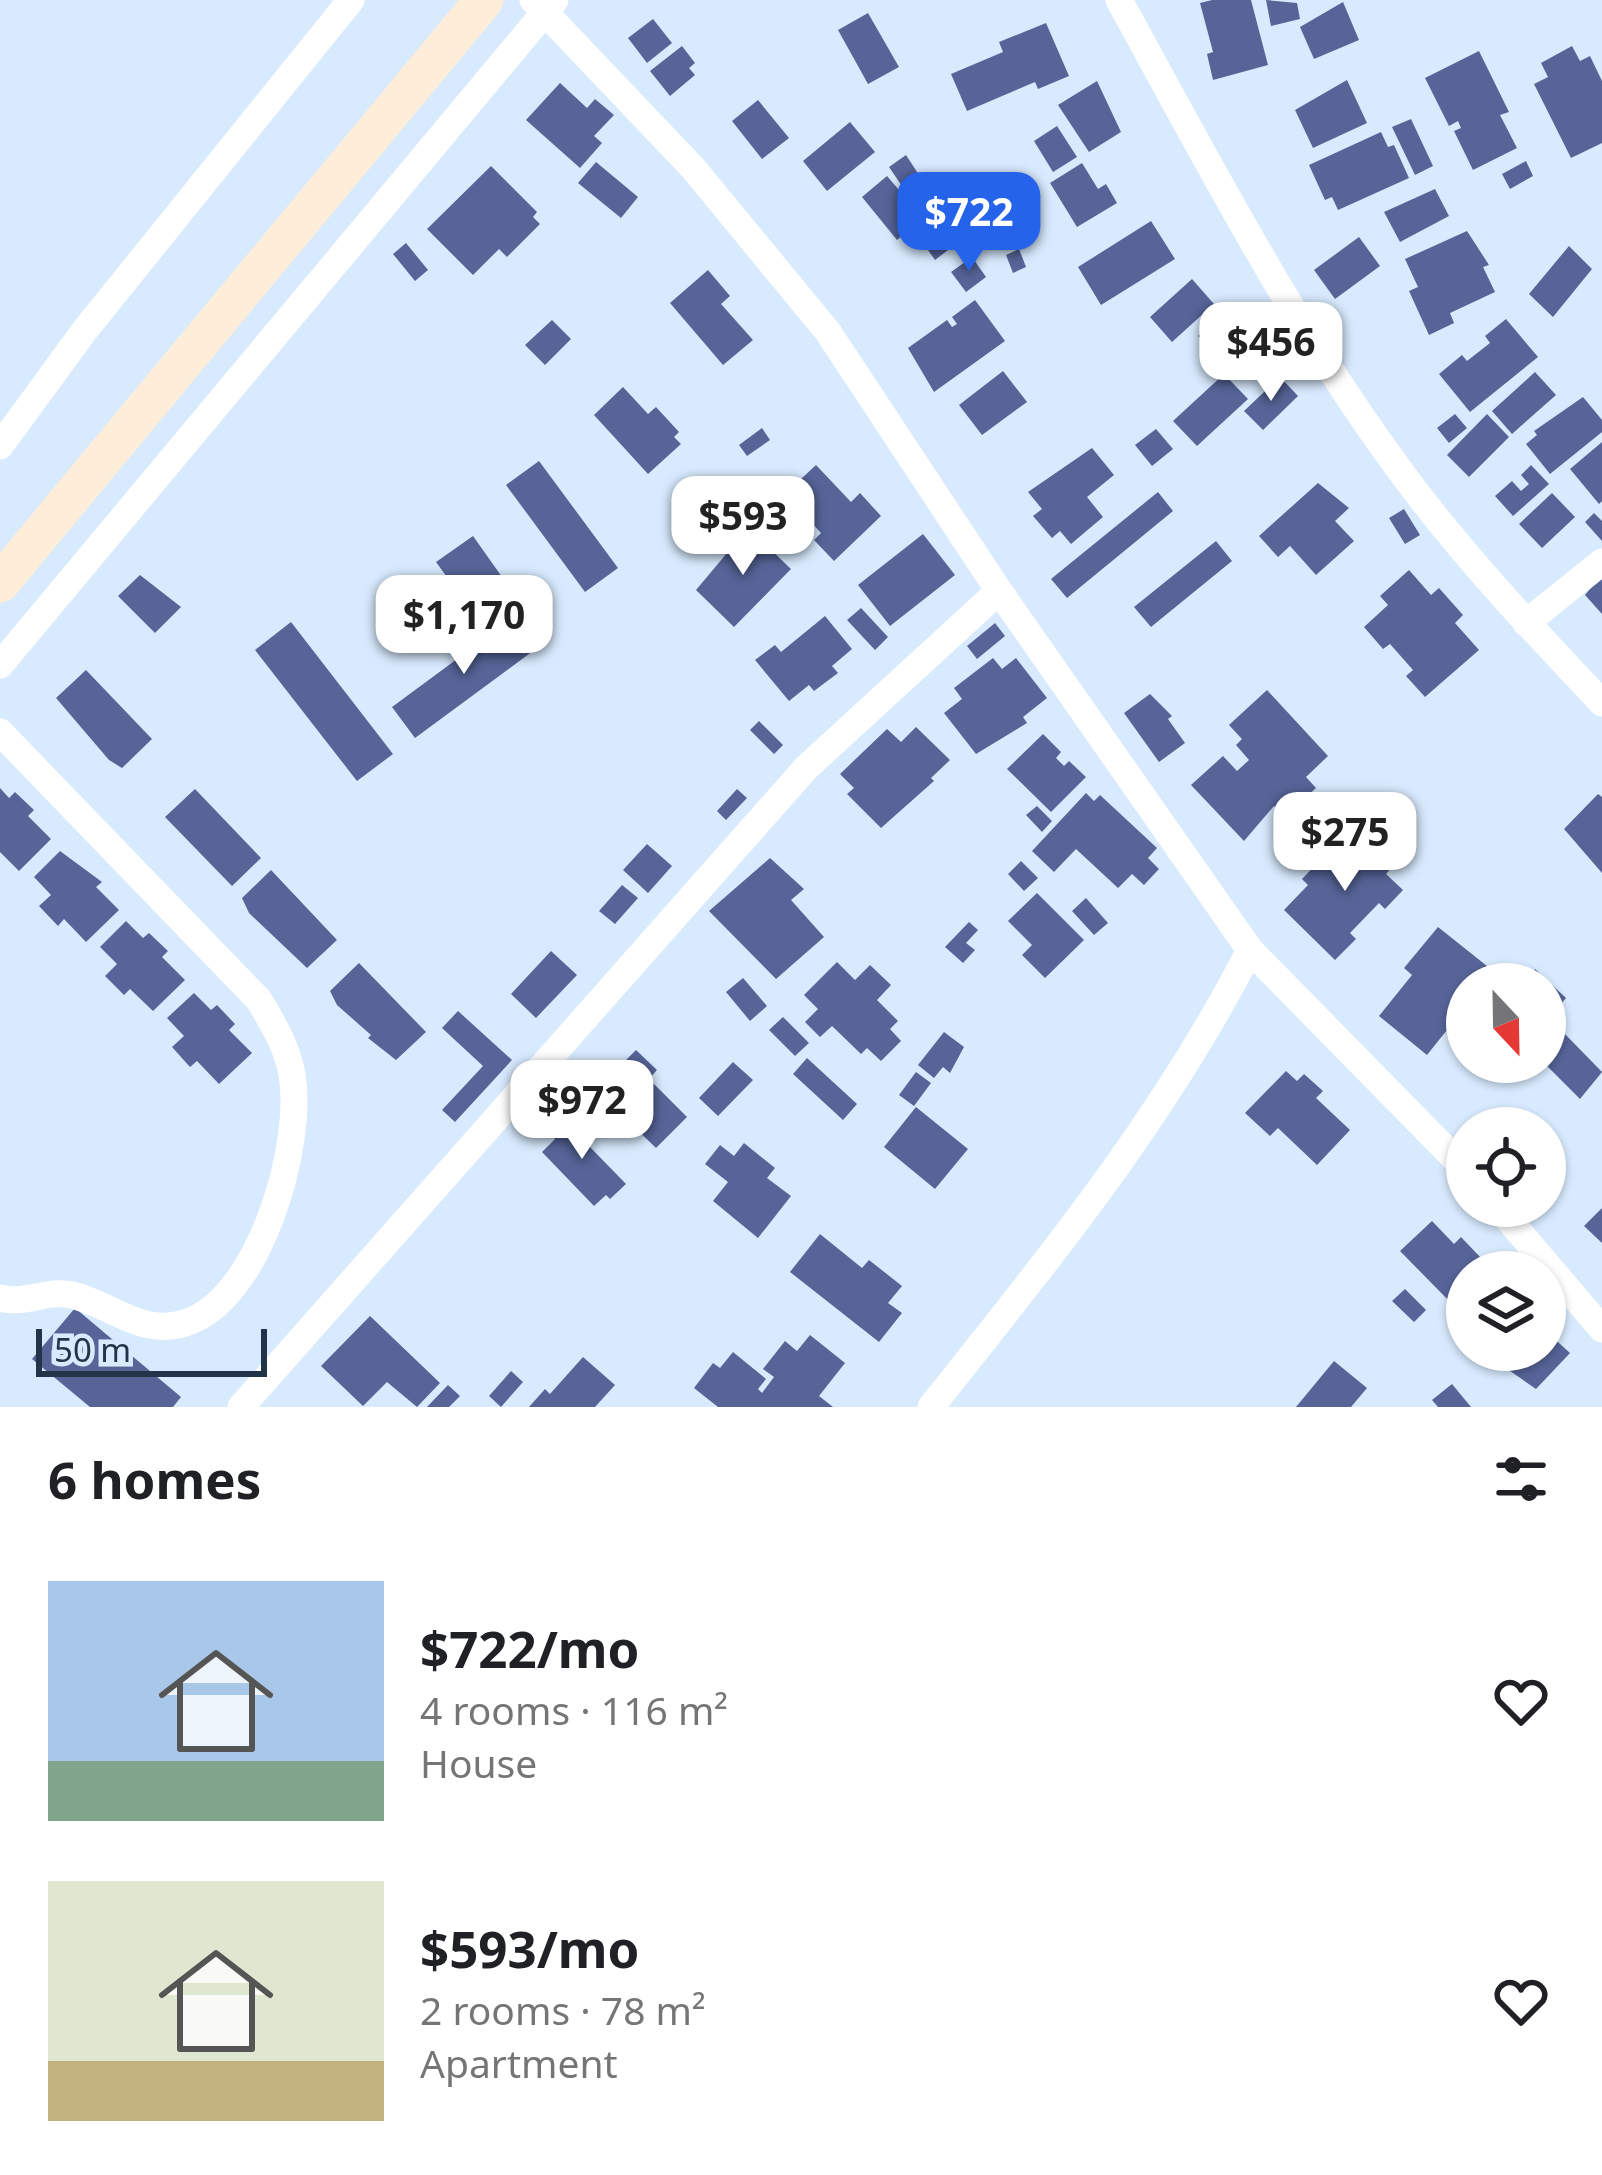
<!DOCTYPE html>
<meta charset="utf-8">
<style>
:root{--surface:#fff;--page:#f2f2f2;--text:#202124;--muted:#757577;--accent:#2563eb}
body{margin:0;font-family:"Noto Sans",sans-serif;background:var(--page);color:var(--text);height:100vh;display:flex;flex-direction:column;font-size:45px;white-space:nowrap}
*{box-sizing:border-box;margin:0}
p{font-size:39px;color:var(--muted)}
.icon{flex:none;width:66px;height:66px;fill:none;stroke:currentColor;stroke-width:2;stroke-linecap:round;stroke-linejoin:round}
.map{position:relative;height:1407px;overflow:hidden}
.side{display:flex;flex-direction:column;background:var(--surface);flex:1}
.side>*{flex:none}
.needle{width:78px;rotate:158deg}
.controls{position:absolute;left:1446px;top:963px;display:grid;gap:24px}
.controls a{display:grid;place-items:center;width:120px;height:120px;border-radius:50%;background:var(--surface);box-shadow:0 3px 9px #0004;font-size:60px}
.scale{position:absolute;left:36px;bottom:30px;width:231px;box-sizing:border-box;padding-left:12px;border:6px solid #223447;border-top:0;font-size:33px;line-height:42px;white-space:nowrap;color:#223447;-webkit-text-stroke:9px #d8eafe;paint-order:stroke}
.price{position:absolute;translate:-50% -102px;padding:0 27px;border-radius:24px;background:#fff;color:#222;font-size:39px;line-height:78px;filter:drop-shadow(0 3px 6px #0008)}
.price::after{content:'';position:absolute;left:50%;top:72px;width:36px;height:27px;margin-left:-18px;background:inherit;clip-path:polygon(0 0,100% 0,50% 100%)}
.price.current{background:var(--accent);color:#fff}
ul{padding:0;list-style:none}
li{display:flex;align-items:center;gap:36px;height:300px;padding:0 48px}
li span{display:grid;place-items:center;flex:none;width:336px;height:240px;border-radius:0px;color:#555}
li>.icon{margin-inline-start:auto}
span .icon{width:144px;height:144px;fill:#fffc;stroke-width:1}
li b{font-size:51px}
h2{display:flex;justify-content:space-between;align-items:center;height:144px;padding:0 48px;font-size:51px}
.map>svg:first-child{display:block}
.building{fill:#566498}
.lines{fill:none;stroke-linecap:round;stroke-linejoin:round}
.street{stroke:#fff;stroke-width:27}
.secondary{stroke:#fdedd9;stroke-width:39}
</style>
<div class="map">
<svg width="1602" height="1407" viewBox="0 0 1602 1407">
<rect width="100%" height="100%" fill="#d8eafe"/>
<path class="building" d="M 1212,0 L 1251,0 L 1268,65 L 1213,80 L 1207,54 L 1213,52 L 1200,3 Z
M 1266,0 L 1297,3 L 1300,19 L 1271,26 Z
M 1343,2 L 1359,40 L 1314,59 L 1300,27 Z
M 868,13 L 899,67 L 868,84 L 838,30 Z
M 653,19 L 672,43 L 647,63 L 628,38 Z
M 1046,23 L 1069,76 L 1038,89 L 1035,82 L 967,111 L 951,74 L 1003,52 L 999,42 Z
M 682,46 L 695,63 L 689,68 L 695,75 L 670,96 L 650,71 Z
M 1572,46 L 1580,61 L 1590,56 L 1602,81 L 1602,143 L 1571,158 L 1534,84 L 1548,77 L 1541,63 Z
M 1479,51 L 1509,112 L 1500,115 L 1517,148 L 1473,170 L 1454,131 L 1461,128 L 1458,121 L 1449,126 L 1425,78 Z
M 1347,80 L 1367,123 L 1313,148 L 1295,110 Z
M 1097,81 L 1121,132 L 1089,152 L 1058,105 Z
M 560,83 L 587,108 L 595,99 L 614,115 L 594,136 L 602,143 L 580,168 L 526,120 Z
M 758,100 L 789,138 L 762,159 L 732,121 Z
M 1411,119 L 1433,166 L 1415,175 L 1392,127 Z
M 850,122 L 875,152 L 827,191 L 803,161 Z
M 1057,126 L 1077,157 L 1053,172 L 1034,141 Z
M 1381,132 L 1388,147 L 1394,145 L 1409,178 L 1338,210 L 1332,197 L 1325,200 L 1309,165 Z
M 906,155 L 923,181 L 906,192 L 889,167 Z
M 1526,161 L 1533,176 L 1510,189 L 1502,174 Z
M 596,162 L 638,197 L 621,218 L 578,183 Z
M 1082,163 L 1098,189 L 1106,184 L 1117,203 L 1077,227 L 1050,183 Z
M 491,166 L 537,212 L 533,217 L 540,224 L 507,257 L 499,249 L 473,275 L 427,229 Z
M 887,176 L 923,218 L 897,240 L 862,197 Z
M 1435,189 L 1449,216 L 1400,242 L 1384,212 Z
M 987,208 L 996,233 L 969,242 L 960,218 Z
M 1151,221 L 1175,259 L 1101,305 L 1078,267 Z
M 941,225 L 956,244 L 935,260 L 921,240 Z
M 1467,231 L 1489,265 L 1483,267 L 1495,292 L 1450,313 L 1454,323 L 1429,335 L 1409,291 L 1418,287 L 1405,259 Z
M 1359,237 L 1380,266 L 1335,299 L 1314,270 Z
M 406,243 L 428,270 L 415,281 L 393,254 Z
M 1569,246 L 1592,269 L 1553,317 L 1529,294 Z
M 1019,249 L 1026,267 L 1013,273 L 1006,255 Z
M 972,257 L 986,277 L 966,292 L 951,272 Z
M 708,270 L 730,296 L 721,304 L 753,340 L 723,365 L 670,303 Z
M 1192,279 L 1214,304 L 1172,342 L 1150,317 Z
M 975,300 L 1005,341 L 934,392 L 908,348 L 947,320 L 952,327 L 957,324 L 952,317 Z
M 1506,319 L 1538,357 L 1470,412 L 1439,374 L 1462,355 L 1467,361 L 1490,343 L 1485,336 Z
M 552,320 L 571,339 L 545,365 L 525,345 Z
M 1213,320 L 1230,336 L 1214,352 L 1198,336 Z
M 1003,371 L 1027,402 L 982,435 L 959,405 Z
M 1535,372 L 1556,395 L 1512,434 L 1492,411 Z
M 1224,374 L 1248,399 L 1197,446 L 1173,421 Z
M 1280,377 L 1298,396 L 1263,430 L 1244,411 Z
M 623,387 L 648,414 L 656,407 L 679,432 L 674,437 L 681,444 L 648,474 L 594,415 Z
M 1583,397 L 1602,420 L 1602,432 L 1550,474 L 1526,444 L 1537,435 L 1534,431 Z
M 1455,414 L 1467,428 L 1449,443 L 1437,428 Z
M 1487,414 L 1509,437 L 1469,477 L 1447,455 Z
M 762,428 L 770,440 L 747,456 L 739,445 Z
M 1156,429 L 1173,449 L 1152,466 L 1135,445 Z
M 1602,442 L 1602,501 L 1599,504 L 1570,469 Z
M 1092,448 L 1114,475 L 1087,497 L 1103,517 L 1071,544 L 1060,531 L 1052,538 L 1033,516 L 1042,509 L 1028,492 Z
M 539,461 L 618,568 L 585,592 L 506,485 Z
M 816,465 L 851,502 L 860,493 L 881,516 L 834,561 L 814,540 L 821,533 L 785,494 Z
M 1531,465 L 1549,484 L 1513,516 L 1495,496 L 1512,481 L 1521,491 L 1529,484 L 1521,475 Z
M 1318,483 L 1349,508 L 1335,521 L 1354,541 L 1316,575 L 1290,546 L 1278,557 L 1259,536 Z
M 1158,492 L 1173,511 L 1067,598 L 1051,579 Z
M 1552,493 L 1575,517 L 1542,548 L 1519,524 Z
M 1404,509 L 1420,535 L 1405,544 L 1389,518 Z
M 1594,513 L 1602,521 L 1602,541 L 1585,522 Z
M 748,528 L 791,569 L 734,627 L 696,590 Z
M 923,534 L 955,575 L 890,626 L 858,585 Z
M 473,536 L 517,598 L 481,624 L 436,562 Z
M 1216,541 L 1232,561 L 1151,627 L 1134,607 Z
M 1409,570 L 1431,595 L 1439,588 L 1463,615 L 1455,623 L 1479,650 L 1425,697 L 1406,676 L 1413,670 L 1390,644 L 1383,649 L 1364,627 L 1388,605 L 1380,596 Z
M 1602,574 L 1602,614 L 1585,595 Z
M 140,575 L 181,607 L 155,633 L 118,596 Z
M 861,608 L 888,637 L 875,650 L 847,620 Z
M 825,616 L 852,649 L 832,666 L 838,673 L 814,691 L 809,685 L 789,701 L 755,660 L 775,645 L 781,652 Z
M 514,617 L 537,648 L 415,738 L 392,707 Z
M 291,622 L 393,754 L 357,781 L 255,650 Z
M 995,623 L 1005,636 L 977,659 L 967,646 Z
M 993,658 L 1002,669 L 1016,658 L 1047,698 L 1023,717 L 1027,723 L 976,754 L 944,713 L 962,699 L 954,688 Z
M 86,670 L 152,739 L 122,768 L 109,760 L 56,698 Z
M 1267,690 L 1328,756 L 1306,777 L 1316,788 L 1284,817 L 1274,806 L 1244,841 L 1191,785 L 1223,756 L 1237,771 L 1249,760 L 1236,745 L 1242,739 L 1229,725 Z
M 1150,694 L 1172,716 L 1168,719 L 1185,743 L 1159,762 L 1124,713 Z
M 759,721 L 783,745 L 774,754 L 750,730 Z
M 916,727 L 950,760 L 931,778 L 934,781 L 881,828 L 847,794 L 854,788 L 840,774 L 887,729 L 901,742 Z
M 1043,734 L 1061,752 L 1056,758 L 1064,766 L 1069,761 L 1086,777 L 1051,812 L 1007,769 Z
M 0,788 L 9,798 L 15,792 L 34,810 L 28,816 L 51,839 L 19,871 L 0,852 Z
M 195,789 L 261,858 L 232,886 L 165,817 Z
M 737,789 L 747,798 L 726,820 L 717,811 Z
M 1086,793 L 1094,801 L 1100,795 L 1157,848 L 1148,858 L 1159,869 L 1144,885 L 1132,874 L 1118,888 L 1076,849 L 1054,872 L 1032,851 Z
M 1598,794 L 1602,797 L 1602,873 L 1564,829 Z
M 1037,806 L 1052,821 L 1042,832 L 1026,815 Z
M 1370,832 L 1399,859 L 1386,874 L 1403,890 L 1385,909 L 1379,903 L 1350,933 L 1356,939 L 1335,960 L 1284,910 L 1308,885 L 1302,879 L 1333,847 L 1345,858 Z
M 647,844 L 672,866 L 648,893 L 623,870 Z
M 60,851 L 102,882 L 96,887 L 119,910 L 86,942 L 64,919 L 58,926 L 39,906 L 51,895 L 34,877 Z
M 770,858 L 804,889 L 791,900 L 824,937 L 776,979 L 709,911 Z
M 1021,861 L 1038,878 L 1024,891 L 1008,874 Z
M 271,870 L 337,940 L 307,968 L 249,913 L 242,898 Z
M 622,885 L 638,898 L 615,924 L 599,911 Z
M 1037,893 L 1084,940 L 1045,978 L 1022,955 L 1032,945 L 1008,921 Z
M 1086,898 L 1108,923 L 1094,935 L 1072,911 Z
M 126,921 L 143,938 L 149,933 L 168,951 L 162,957 L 185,980 L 153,1011 L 130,989 L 124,995 L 105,976 L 117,964 L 100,947 Z
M 969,922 L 978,930 L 966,943 L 975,950 L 963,963 L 945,947 Z
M 1438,927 L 1502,978 L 1497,984 L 1467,984 L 1467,1005 L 1427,1055 L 1379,1016 L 1412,975 L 1404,968 Z
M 551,951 L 577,975 L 536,1018 L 511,994 Z
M 837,962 L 855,980 L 870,965 L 891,985 L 877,1000 L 898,1021 L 890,1029 L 901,1041 L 881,1061 L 867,1048 L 861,1054 L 832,1026 L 820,1037 L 805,1022 L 818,1009 L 804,995 Z
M 359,963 L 426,1032 L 396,1060 L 368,1038 L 371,1035 L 337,1005 L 330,991 Z
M 1535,969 L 1566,998 L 1551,1015 L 1545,1009 L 1545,984 L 1521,984 Z
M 743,978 L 767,1006 L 750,1021 L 726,992 Z
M 194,993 L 211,1010 L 217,1005 L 235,1024 L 229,1030 L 252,1053 L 219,1084 L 197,1061 L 190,1067 L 172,1047 L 184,1036 L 167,1018 Z
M 458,1011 L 512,1060 L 455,1122 L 442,1110 L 483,1066 L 442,1028 Z
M 783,1017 L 809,1043 L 795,1056 L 769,1030 Z
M 944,1032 L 964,1047 L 950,1073 L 943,1067 L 934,1078 L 918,1065 Z
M 1564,1033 L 1602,1072 L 1580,1099 L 1545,1064 L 1545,1051 Z
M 636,1050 L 657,1070 L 649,1079 L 687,1117 L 656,1148 L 623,1116 L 618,1122 L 601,1106 L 607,1100 L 597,1089 Z
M 807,1058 L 857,1104 L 843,1120 L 793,1074 Z
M 733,1062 L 753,1080 L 718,1116 L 699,1098 Z
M 1286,1071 L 1297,1081 L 1304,1074 L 1323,1091 L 1316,1098 L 1350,1130 L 1317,1165 L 1278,1128 L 1270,1136 L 1245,1113 Z
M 916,1072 L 931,1083 L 914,1106 L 899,1095 Z
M 916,1107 L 968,1149 L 935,1189 L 884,1147 Z
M 562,1118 L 573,1129 L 580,1122 L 596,1139 L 589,1146 L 626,1184 L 610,1199 L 606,1195 L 594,1206 L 542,1152 L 555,1139 L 548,1132 Z
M 744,1143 L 775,1168 L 767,1178 L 791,1196 L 758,1238 L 713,1201 L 728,1182 L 705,1164 L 720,1145 L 734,1156 Z
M 1602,1208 L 1602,1243 L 1584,1226 Z
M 1432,1221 L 1454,1244 L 1461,1237 L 1481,1258 L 1467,1272 L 1467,1298 L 1456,1308 L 1400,1251 Z
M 820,1234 L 862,1268 L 869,1260 L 902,1286 L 888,1303 L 902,1313 L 879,1342 L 790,1272 Z
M 1405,1289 L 1426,1310 L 1414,1322 L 1392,1301 Z
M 75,1308 L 181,1397 L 173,1407 L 90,1407 L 32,1359 Z
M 370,1316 L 440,1383 L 417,1407 L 387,1382 L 363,1406 L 321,1366 Z
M 1549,1334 L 1570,1353 L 1536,1389 L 1497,1362 L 1503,1356 L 1496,1350 L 1545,1350 Z
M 810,1335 L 845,1363 L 819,1396 L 833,1407 L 718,1407 L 694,1388 L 713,1363 L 720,1368 L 733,1352 L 766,1379 L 758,1389 L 762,1393 L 774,1377 L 763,1369 L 785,1341 L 797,1351 Z
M 583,1357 L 615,1385 L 595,1407 L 529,1407 L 545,1389 L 550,1394 Z
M 1334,1361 L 1367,1388 L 1351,1407 L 1296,1407 Z
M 511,1371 L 523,1382 L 501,1407 L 489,1396 Z
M 1452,1384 L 1471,1407 L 1438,1407 L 1432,1400 Z
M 448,1385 L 460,1396 L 449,1407 L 427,1407 Z"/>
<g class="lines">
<path class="street" d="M 533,0 L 693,168 L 828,332 L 999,591 L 1250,950 L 1467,1171
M 1119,0 C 1209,164 1297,334 1410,484 C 1468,561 1535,632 1602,703
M 0,446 L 85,330 L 351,0
M 1526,623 L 1602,562
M 0,665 L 555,0
M 0,732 L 259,1000 C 273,1024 287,1046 292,1075 C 304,1144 260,1300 185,1323 C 141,1337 111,1304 72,1295 C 48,1289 25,1305 0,1298
M 1497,1206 L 1602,1329
M 241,1407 L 806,768 L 999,591
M 931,1407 C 1049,1258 1163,1120 1250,950"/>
<path class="secondary" d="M 0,583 L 484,0"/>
</g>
</svg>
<div class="controls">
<a><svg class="needle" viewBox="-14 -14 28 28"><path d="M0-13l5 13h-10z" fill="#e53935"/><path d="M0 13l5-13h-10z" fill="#757577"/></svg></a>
<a><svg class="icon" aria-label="locate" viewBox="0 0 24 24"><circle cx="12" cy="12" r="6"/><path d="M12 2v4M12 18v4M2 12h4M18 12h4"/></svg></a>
<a><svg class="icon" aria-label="layers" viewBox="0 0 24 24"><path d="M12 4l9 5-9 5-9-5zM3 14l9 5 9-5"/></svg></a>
</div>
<div class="scale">50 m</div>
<b class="price current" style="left:969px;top:274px">$722</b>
<b class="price" style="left:1271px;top:404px">$456</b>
<b class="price" style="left:743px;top:578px">$593</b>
<b class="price" style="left:464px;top:677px">$1,170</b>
<b class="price" style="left:1345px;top:894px">$275</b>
<b class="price" style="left:582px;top:1162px">$972</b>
</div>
<section class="side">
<h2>6 homes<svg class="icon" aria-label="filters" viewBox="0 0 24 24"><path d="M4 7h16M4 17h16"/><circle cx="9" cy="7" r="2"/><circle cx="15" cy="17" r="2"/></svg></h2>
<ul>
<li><span style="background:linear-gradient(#a9c7e8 75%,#7fa58c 0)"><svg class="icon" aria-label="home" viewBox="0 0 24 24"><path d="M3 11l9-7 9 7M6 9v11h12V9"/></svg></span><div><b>$722/mo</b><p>4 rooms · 116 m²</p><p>House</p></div><svg class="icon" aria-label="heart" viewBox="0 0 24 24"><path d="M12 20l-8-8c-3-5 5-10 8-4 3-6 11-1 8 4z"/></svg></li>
<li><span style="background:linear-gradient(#dfe7d0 75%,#c2b280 0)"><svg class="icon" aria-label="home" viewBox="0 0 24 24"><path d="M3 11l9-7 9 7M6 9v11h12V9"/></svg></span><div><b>$593/mo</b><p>2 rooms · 78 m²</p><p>Apartment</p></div><svg class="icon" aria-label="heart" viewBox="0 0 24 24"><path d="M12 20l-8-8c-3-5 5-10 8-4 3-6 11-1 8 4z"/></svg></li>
</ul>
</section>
